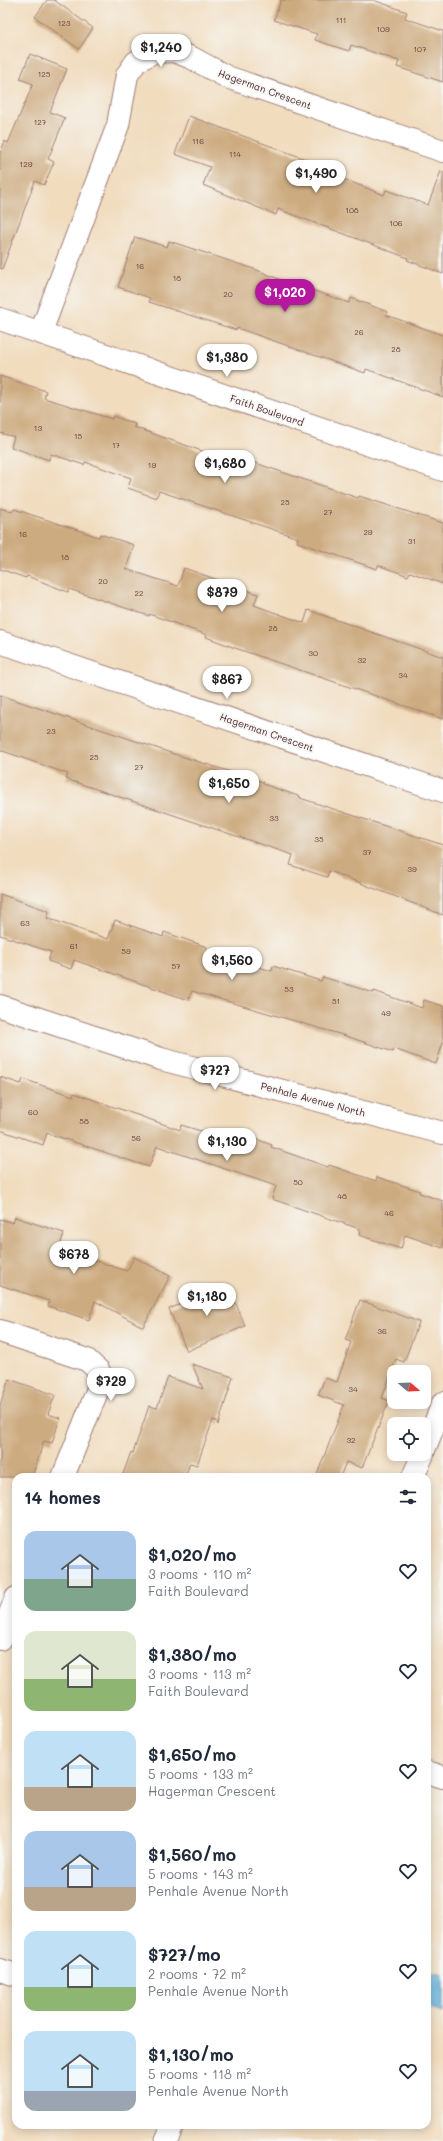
<!DOCTYPE html>
<meta charset="utf-8">
<style>
:root{--surface:#fff;--page:#f6f6f7;--text:#1f2937;--muted:#747a83;--accent:#b5179e}
body{margin:0;font-family:Mali,sans-serif;background:var(--page);color:var(--text);height:100vh;display:flex;flex-direction:column;font-size:15px;white-space:nowrap}
*{box-sizing:border-box;margin:0}
p{font-size:13px;color:var(--muted)}
.icon{flex:none;width:22px;height:22px;fill:none;stroke:currentColor;stroke-width:2;stroke-linecap:round;stroke-linejoin:round}
.map{position:relative;flex:1;overflow:hidden}
.panel{position:absolute;left:12px;top:1473px;width:419px;height:656px;display:flex;flex-direction:column;background:var(--surface);border-radius:12px;box-shadow:0 2px 10px #0003}
.panel>*{flex:none}
.needle{width:26px;rotate:109deg}
.tools{position:absolute;left:387px;top:1365px;display:grid;gap:8px}
.tools a{display:grid;place-items:center;width:44px;height:44px;border-radius:8px;background:var(--surface);box-shadow:0 2px 10px #0003;font-size:20px}
.price{position:absolute;translate:-50% -34px;padding:0 9px;border-radius:14px;background:#fff;color:#222;font-size:13px;line-height:26px;filter:drop-shadow(0 1px 2px #0008)}
.price::after{content:'';position:absolute;left:50%;top:24px;width:12px;height:9px;margin-left:-6px;background:inherit;clip-path:polygon(0 0,100% 0,50% 100%)}
.price.current{background:var(--accent);color:#fff}
ul{padding:0;list-style:none}
li{display:flex;align-items:center;gap:12px;height:100px;padding:0 12px}
li span{display:grid;place-items:center;flex:none;width:112px;height:80px;border-radius:12px;color:#555}
li>.icon{margin-inline-start:auto}
span .icon{width:48px;height:48px;fill:#fffc;stroke-width:1}
li b{font-size:17px}
h2{display:flex;justify-content:space-between;align-items:center;height:48px;padding:0 12px;font-size:17px}
.map>svg:first-child{display:block}
.water{fill:#61b0db;stroke:#566883}
.building{fill:#cdab80}
.lines{fill:none;stroke-linecap:round;stroke-linejoin:round}
.minor-casing{stroke:#9e7e74;stroke-width:24}
.minor{stroke:#fff;stroke-width:22}
.labels{text-anchor:middle;dominant-baseline:central;stroke-width:3.5;stroke-linejoin:round;paint-order:stroke}
.number-label{font-size:8px;fill:#6b4240}
.street-label{font-size:10px;fill:#4a1f2b;stroke:#f6f6f2}
</style>
<div class="map">
<svg width="443" height="2141" viewBox="0 0 443 2141">
<rect width="100%" height="100%" fill="#f6f6f2"/>
<filter id="ink" filterUnits="userSpaceOnUse"><feTurbulence type="fractalNoise" baseFrequency=".025" numOctaves="2"/><feDisplacementMap in="SourceGraphic" scale="8" xChannelSelector="R" yChannelSelector="G"/><feConvolveMatrix kernelMatrix="1 2 1 2 8 2 1 2 1" color-interpolation-filters="sRGB"/></filter>
<filter id="wash" filterUnits="userSpaceOnUse"><feTurbulence type="fractalNoise" baseFrequency=".012" numOctaves="4" result="noise"/><feDisplacementMap in="SourceGraphic" scale="16" xChannelSelector="R" yChannelSelector="G"/><feGaussianBlur stdDeviation="0.9" result="paint"/><feColorMatrix in="noise" values="0 0 0 0 0 0 0 0 0 0 0 0 0 0 0 0 0 1.4 0 .05"/><feComposite in="paint" operator="in"/></filter>
<g filter="url(#wash)">
<rect width="100%" height="100%" fill="#f1dcbe"/>
<path class="water" d="M 427,1970 L 443,1974 L 443,2013 L 427,2008 Z"/>
<g id="blocks">
<path class="building" d="M 47,0 L 54,0 L 93,28 L 79,49 L 35,17 Z
M 281,0 L 373,0 L 407,12 L 405,18 L 443,31 L 443,82 L 397,67 L 399,61 L 351,45 L 349,51 L 315,40 L 317,34 L 274,20 Z
M 30,54 L 67,69 L 50,112 L 65,118 L 48,159 L 54,162 L 44,185 L 35,181 L 2,269 L 0,268 L 0,153 L 5,141 L 8,143 L 33,84 L 20,79 Z
M 189,116 L 338,171 L 336,176 L 384,195 L 386,190 L 428,205 L 441,171 L 443,172 L 443,274 L 407,260 L 408,258 L 278,209 L 276,215 L 203,185 L 210,167 L 175,154 Z
M 135,237 L 167,247 L 169,241 L 257,270 L 308,291 L 309,289 L 349,303 L 351,298 L 388,312 L 386,315 L 443,335 L 443,397 L 366,369 L 365,373 L 237,328 L 236,330 L 149,302 L 150,298 L 118,287 Z
M 0,376 L 46,391 L 44,398 L 112,419 L 113,416 L 135,424 L 134,427 L 230,461 L 232,455 L 358,498 L 359,496 L 443,523 L 443,584 L 410,572 L 408,576 L 378,565 L 377,569 L 297,542 L 298,538 L 159,491 L 156,498 L 128,488 L 131,478 L 85,462 L 84,465 L 51,454 L 49,460 L 11,447 L 14,437 L 0,433 Z
M 0,508 L 12,512 L 14,509 L 99,537 L 100,534 L 134,545 L 126,569 L 178,586 L 184,568 L 258,594 L 254,605 L 304,623 L 308,610 L 443,657 L 443,719 L 238,649 L 206,637 L 207,635 L 149,614 L 149,616 L 69,589 L 68,592 L 27,576 L 26,578 L 0,569 Z
M 0,695 L 171,753 L 263,782 L 263,784 L 301,797 L 300,798 L 443,845 L 443,915 L 329,871 L 327,877 L 290,865 L 293,855 L 66,779 L 68,774 L 0,750 Z
M 0,894 L 49,911 L 47,918 L 108,939 L 115,920 L 163,937 L 164,932 L 207,947 L 205,951 L 272,971 L 273,966 L 321,981 L 323,977 L 374,993 L 374,991 L 422,1008 L 424,1000 L 443,1006 L 443,1043 L 436,1064 L 394,1049 L 393,1052 L 346,1036 L 192,991 L 188,1000 L 74,960 L 71,969 L 48,961 L 51,952 L 0,935 Z
M 0,1077 L 21,1084 L 23,1079 L 73,1096 L 74,1093 L 180,1130 L 181,1125 L 231,1140 L 234,1131 L 272,1145 L 271,1147 L 328,1167 L 329,1165 L 376,1181 L 377,1177 L 420,1191 L 419,1193 L 443,1201 L 443,1248 L 405,1235 L 401,1249 L 359,1235 L 360,1229 L 272,1199 L 276,1186 L 157,1146 L 149,1167 L 47,1133 L 43,1145 L 0,1130 Z
M 15,1217 L 64,1233 L 59,1249 L 127,1271 L 134,1257 L 170,1276 L 143,1327 L 95,1301 L 89,1320 L 48,1306 L 49,1301 L 0,1285 L 0,1219 L 13,1223 Z
M 228,1284 L 245,1326 L 187,1351 L 169,1309 Z
M 360,1300 L 419,1322 L 404,1362 L 396,1359 L 382,1398 L 389,1401 L 362,1468 L 346,1462 L 340,1477 L 316,1477 L 344,1405 L 318,1395 L 325,1378 L 337,1382 L 351,1342 L 345,1340 Z
M 192,1364 L 233,1377 L 218,1425 L 216,1421 L 213,1420 L 197,1465 L 190,1463 L 185,1477 L 122,1477 L 131,1452 L 133,1453 L 149,1406 L 157,1408 L 168,1377 L 203,1389 Z
M 9,1379 L 55,1395 L 48,1414 L 60,1418 L 52,1443 L 44,1441 L 32,1477 L 0,1477 L 0,1405 Z"/>
</g>
</g>
<g filter="url(#ink)">
<use href="#blocks" fill-opacity="0" stroke="#9e7e74" stroke-width="1"/>
<g class="lines">
<defs>
<path id="minor" d="M 0,319 L 443,470
M 41,332 L 118,125 L 127,75 L 136,62 L 153,52 L 174,51 L 192,58 L 227,77 L 443,151
M 0,642 L 443,791
M 0,1006 L 161,1059 L 443,1133
M 0,1331 L 87,1360 L 99,1371 L 98,1389 L 63,1477
M 424,1450 L 443,1403
M 413,1477 L 423,1454
M 0,1639 L 16,1598
M 427,1772 L 443,1777
M 0,1970 L 16,1975
M 166,2141 L 173,2125"/>
</defs>
<use href="#minor" class="minor-casing"/>
<use href="#minor" class="minor"/>
</g>
</g>
<g class="labels">
<g class="number-label">
<text x="341" y="20">111</text>
<text x="64" y="23">123</text>
<text x="383" y="29">109</text>
<text x="420" y="49">107</text>
<text x="44" y="74">125</text>
<text x="40" y="122">127</text>
<text x="198" y="141">116</text>
<text x="235" y="154">114</text>
<text x="26" y="164">129</text>
<text x="352" y="210">108</text>
<text x="396" y="223">106</text>
<text x="140" y="266">16</text>
<text x="177" y="278">18</text>
<text x="228" y="294">20</text>
<text x="359" y="332">26</text>
<text x="396" y="349">28</text>
<text x="38" y="428">13</text>
<text x="78" y="436">15</text>
<text x="116" y="445">17</text>
<text x="152" y="465">19</text>
<text x="285" y="502">25</text>
<text x="328" y="512">27</text>
<text x="368" y="532">29</text>
<text x="23" y="534">16</text>
<text x="412" y="541">31</text>
<text x="65" y="557">18</text>
<text x="103" y="581">20</text>
<text x="139" y="593">22</text>
<text x="273" y="628">28</text>
<text x="313" y="653">30</text>
<text x="362" y="660">32</text>
<text x="403" y="675">34</text>
<text x="51" y="731">23</text>
<text x="94" y="757">25</text>
<text x="139" y="767">27</text>
<text x="274" y="818">33</text>
<text x="319" y="839">35</text>
<text x="367" y="852">37</text>
<text x="412" y="869">39</text>
<text x="25" y="923">63</text>
<text x="74" y="946">61</text>
<text x="126" y="951">59</text>
<text x="176" y="966">57</text>
<text x="289" y="989">53</text>
<text x="336" y="1001">51</text>
<text x="386" y="1013">49</text>
<text x="33" y="1112">60</text>
<text x="84" y="1121">58</text>
<text x="136" y="1138">56</text>
<text x="298" y="1182">50</text>
<text x="342" y="1196">48</text>
<text x="389" y="1213">46</text>
<text x="382" y="1331">36</text>
<text x="353" y="1389">34</text>
<text x="351" y="1440">32</text>
</g>
<g class="street-label">
<text transform="translate(265 89) rotate(20)">Hagerman Crescent</text>
<text transform="translate(267 410) rotate(19)">Faith Boulevard</text>
<text transform="translate(267 732) rotate(19)">Hagerman Crescent</text>
<text transform="translate(313 1099) rotate(15)">Penhale Avenue North</text>
</g>
</g>
</svg>
<div class="tools">
<a><svg class="needle" viewBox="-14 -14 28 28"><path d="M0-13l5 13h-10z" fill="#e53935"/><path d="M0 13l5-13h-10z" fill="#747a83"/></svg></a>
<a><svg class="icon" aria-label="locate" viewBox="0 0 24 24"><circle cx="12" cy="12" r="6"/><path d="M12 2v4M12 18v4M2 12h4M18 12h4"/></svg></a>
</div>
<b class="price" style="left:161px;top:68px">$1,240</b>
<b class="price" style="left:316px;top:194px">$1,490</b>
<b class="price current" style="left:285px;top:313px">$1,020</b>
<b class="price" style="left:227px;top:378px">$1,380</b>
<b class="price" style="left:225px;top:484px">$1,680</b>
<b class="price" style="left:222px;top:613px">$879</b>
<b class="price" style="left:227px;top:700px">$867</b>
<b class="price" style="left:229px;top:804px">$1,650</b>
<b class="price" style="left:232px;top:981px">$1,560</b>
<b class="price" style="left:215px;top:1091px">$727</b>
<b class="price" style="left:227px;top:1162px">$1,130</b>
<b class="price" style="left:74px;top:1275px">$678</b>
<b class="price" style="left:207px;top:1317px">$1,180</b>
<b class="price" style="left:111px;top:1402px">$729</b>
<section class="panel">
<h2>14 homes<svg class="icon" aria-label="filters" viewBox="0 0 24 24"><path d="M4 7h16M4 17h16"/><circle cx="9" cy="7" r="2"/><circle cx="15" cy="17" r="2"/></svg></h2>
<ul>
<li><span style="background:linear-gradient(#a9c7e8 60%,#7fa58c 0)"><svg class="icon" aria-label="home" viewBox="0 0 24 24"><path d="M3 11l9-7 9 7M6 9v11h12V9"/></svg></span><div><b>$1,020/mo</b><p>3 rooms · 110 m²</p><p>Faith Boulevard</p></div><svg class="icon" aria-label="heart" viewBox="0 0 24 24"><path d="M12 20l-8-8c-3-5 5-10 8-4 3-6 11-1 8 4z"/></svg></li>
<li><span style="background:linear-gradient(#dfe7d0 60%,#8fb573 0)"><svg class="icon" aria-label="home" viewBox="0 0 24 24"><path d="M3 11l9-7 9 7M6 9v11h12V9"/></svg></span><div><b>$1,380/mo</b><p>3 rooms · 113 m²</p><p>Faith Boulevard</p></div><svg class="icon" aria-label="heart" viewBox="0 0 24 24"><path d="M12 20l-8-8c-3-5 5-10 8-4 3-6 11-1 8 4z"/></svg></li>
<li><span style="background:linear-gradient(#bfe0f5 70%,#b9a48a 0)"><svg class="icon" aria-label="home" viewBox="0 0 24 24"><path d="M3 11l9-7 9 7M6 9v11h12V9"/></svg></span><div><b>$1,650/mo</b><p>5 rooms · 133 m²</p><p>Hagerman Crescent</p></div><svg class="icon" aria-label="heart" viewBox="0 0 24 24"><path d="M12 20l-8-8c-3-5 5-10 8-4 3-6 11-1 8 4z"/></svg></li>
<li><span style="background:linear-gradient(#a9c7e8 70%,#b9a48a 0)"><svg class="icon" aria-label="home" viewBox="0 0 24 24"><path d="M3 11l9-7 9 7M6 9v11h12V9"/></svg></span><div><b>$1,560/mo</b><p>5 rooms · 143 m²</p><p>Penhale Avenue North</p></div><svg class="icon" aria-label="heart" viewBox="0 0 24 24"><path d="M12 20l-8-8c-3-5 5-10 8-4 3-6 11-1 8 4z"/></svg></li>
<li><span style="background:linear-gradient(#bfe0f5 70%,#8fb573 0)"><svg class="icon" aria-label="home" viewBox="0 0 24 24"><path d="M3 11l9-7 9 7M6 9v11h12V9"/></svg></span><div><b>$727/mo</b><p>2 rooms · 72 m²</p><p>Penhale Avenue North</p></div><svg class="icon" aria-label="heart" viewBox="0 0 24 24"><path d="M12 20l-8-8c-3-5 5-10 8-4 3-6 11-1 8 4z"/></svg></li>
<li><span style="background:linear-gradient(#bfe0f5 75%,#9aa5b1 0)"><svg class="icon" aria-label="home" viewBox="0 0 24 24"><path d="M3 11l9-7 9 7M6 9v11h12V9"/></svg></span><div><b>$1,130/mo</b><p>5 rooms · 118 m²</p><p>Penhale Avenue North</p></div><svg class="icon" aria-label="heart" viewBox="0 0 24 24"><path d="M12 20l-8-8c-3-5 5-10 8-4 3-6 11-1 8 4z"/></svg></li>
</ul>
</section>
</div>
